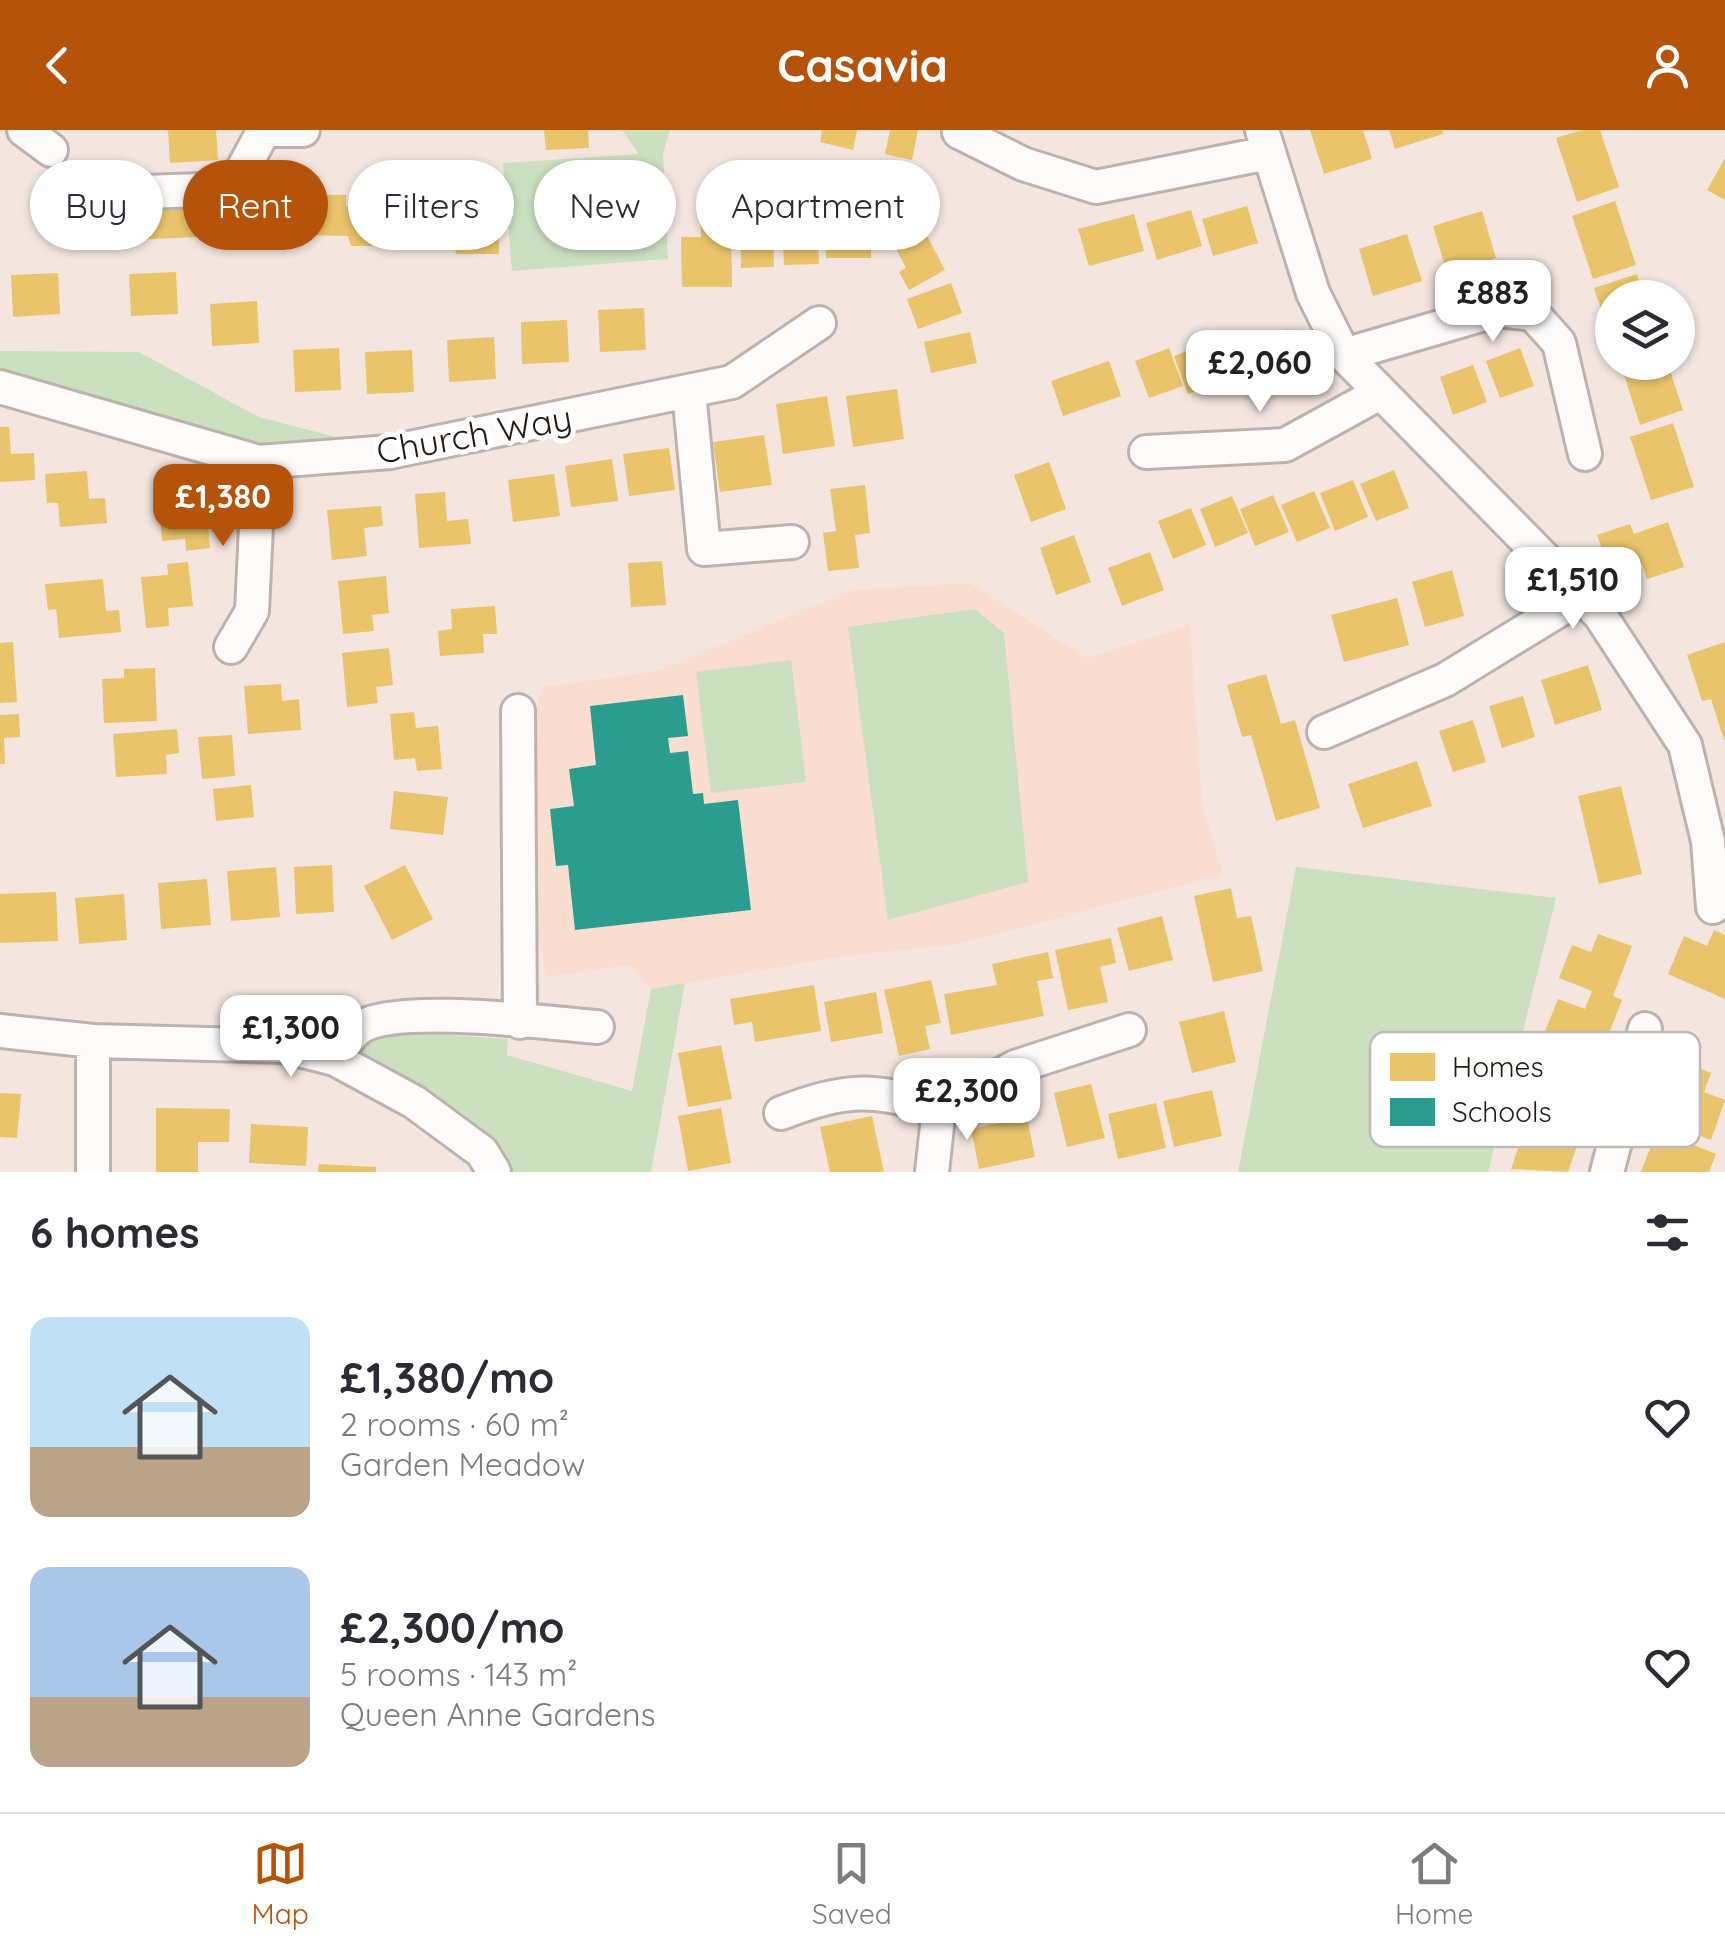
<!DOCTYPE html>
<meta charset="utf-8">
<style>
:root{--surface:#fff;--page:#f7f7f7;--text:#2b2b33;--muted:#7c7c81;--line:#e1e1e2;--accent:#b45309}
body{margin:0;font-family:Quicksand,sans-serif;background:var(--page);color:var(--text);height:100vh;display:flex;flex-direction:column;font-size:38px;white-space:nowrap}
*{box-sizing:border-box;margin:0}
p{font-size:32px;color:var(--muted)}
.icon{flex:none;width:55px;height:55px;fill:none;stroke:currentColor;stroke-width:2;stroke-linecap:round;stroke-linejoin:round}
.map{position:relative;height:1042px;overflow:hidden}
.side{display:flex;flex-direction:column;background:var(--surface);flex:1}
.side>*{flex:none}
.banner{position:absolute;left:30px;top:30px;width:1000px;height:90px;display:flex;gap:20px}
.buttons{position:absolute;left:1595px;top:150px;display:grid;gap:20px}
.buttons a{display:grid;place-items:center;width:100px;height:100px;border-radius:50%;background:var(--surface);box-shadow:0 2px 8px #0004;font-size:50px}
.price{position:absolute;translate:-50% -85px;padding:0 22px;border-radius:20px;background:#fff;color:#222;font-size:32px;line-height:65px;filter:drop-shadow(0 2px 5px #0008)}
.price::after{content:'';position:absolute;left:50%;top:60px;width:30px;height:22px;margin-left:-15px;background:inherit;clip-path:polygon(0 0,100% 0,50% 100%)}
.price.on{background:var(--accent);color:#fff}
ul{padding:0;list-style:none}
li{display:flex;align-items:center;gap:30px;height:250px;padding:0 30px}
li span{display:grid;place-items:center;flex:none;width:280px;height:200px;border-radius:20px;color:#555}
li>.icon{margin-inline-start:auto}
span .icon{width:120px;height:120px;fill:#fffc;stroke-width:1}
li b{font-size:42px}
h2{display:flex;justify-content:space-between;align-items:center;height:120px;padding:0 30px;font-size:42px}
.chip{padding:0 35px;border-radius:45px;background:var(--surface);box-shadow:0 2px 8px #0004;font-size:35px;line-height:90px}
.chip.on{background:var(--accent);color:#fff}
header{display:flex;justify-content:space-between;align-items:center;height:130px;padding:0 30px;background:var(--accent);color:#fff;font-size:45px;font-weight:700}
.menu{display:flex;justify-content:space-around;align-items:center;height:140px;border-top:2px solid var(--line);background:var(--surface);font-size:28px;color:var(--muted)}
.menu a{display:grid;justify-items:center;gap:5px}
.menu .on{color:var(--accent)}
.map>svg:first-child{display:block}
.built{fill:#f9ded0}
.green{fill:#cae0bf}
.homes{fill:#e9c46a}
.schools{fill:#2a9d8f}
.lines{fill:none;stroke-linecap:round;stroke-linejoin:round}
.minor-casing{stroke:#beb2ac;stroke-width:38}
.minor{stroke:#fdfbfa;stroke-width:32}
.labels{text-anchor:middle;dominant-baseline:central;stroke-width:10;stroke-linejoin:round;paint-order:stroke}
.street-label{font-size:35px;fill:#231913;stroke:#fff}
.key{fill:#fff;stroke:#bdbab8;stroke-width:2.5}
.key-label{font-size:28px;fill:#231913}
</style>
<header><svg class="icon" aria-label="back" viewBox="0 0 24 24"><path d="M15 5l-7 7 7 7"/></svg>Casavia<svg class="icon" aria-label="person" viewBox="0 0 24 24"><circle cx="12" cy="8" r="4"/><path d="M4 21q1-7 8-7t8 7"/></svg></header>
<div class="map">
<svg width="1725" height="1042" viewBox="0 0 1725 1042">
<rect width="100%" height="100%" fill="#f4e6df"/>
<path class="built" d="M 970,453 L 1087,528 L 1190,495 L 1202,675 L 1223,744 L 959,814 L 845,826 L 651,859 L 630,835 L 546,847 L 529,752 L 526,610 L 543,557 L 658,541 L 853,460 Z"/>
<path class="green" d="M 622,0 L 670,0 L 663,23 L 668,129 L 512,141 L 503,33 L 639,24 Z
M 0,221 L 139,222 L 259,287 L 347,310 L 248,320 L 0,249 Z
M 975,479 L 1004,503 L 1028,752 L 888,790 L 848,497 Z
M 791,530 L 806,652 L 711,663 L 696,542 Z
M 1296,737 L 1556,768 L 1488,1042 L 1238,1042 Z
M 685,853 L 651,1042 L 513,1042 L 465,985 L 358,929 L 378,900 L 508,909 L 507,925 L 632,961 L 651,859 Z"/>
<path class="homes" d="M 168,0 L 216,0 L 218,30 L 170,33 Z
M 544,0 L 588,0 L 589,18 L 546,20 Z
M 822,0 L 857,0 L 853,20 L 820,12 Z
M 890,0 L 918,0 L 912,30 L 885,24 Z
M 1310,0 L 1363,0 L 1372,29 L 1324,44 Z
M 1389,0 L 1442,0 L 1443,4 L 1395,19 Z
M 1582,0 L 1600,0 L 1619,57 L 1577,72 L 1556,8 Z
M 1725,28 L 1725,70 L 1707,60 Z
M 300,65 L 346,65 L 346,76 L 393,77 L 393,116 L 351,116 L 348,106 L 300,105 Z
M 238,69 L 240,105 L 132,110 L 130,75 Z
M 1615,71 L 1636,135 L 1593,149 L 1572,86 Z
M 406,73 L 452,73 L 452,83 L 499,84 L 499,124 L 456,124 L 454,113 L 405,113 Z
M 1247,76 L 1258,113 L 1213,126 L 1202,89 Z
M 1191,80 L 1202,116 L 1157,130 L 1146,93 Z
M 1482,81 L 1496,128 L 1447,143 L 1433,96 Z
M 1134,84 L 1144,121 L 1089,136 L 1078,99 Z
M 740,86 L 773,86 L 774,137 L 741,138 Z
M 700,87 L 731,87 L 732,157 L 682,157 L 681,107 L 701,107 Z
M 817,87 L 819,134 L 784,135 L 782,88 Z
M 871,88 L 871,128 L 826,128 L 825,89 Z
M 925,102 L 945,140 L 909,160 L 899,142 L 906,138 L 896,119 Z
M 1407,104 L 1422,151 L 1373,166 L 1359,119 Z
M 176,142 L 178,184 L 131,186 L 129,144 Z
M 58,143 L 60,184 L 13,187 L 11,145 Z
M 1637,144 L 1644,168 L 1612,168 L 1612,213 L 1594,158 Z
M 951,153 L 962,183 L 918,199 L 907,169 Z
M 257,171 L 259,213 L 212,216 L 210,174 Z
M 644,178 L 646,220 L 600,222 L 598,180 Z
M 567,190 L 569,232 L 522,234 L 521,192 Z
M 1288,199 L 1301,237 L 1268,249 L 1254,211 Z
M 970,202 L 977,233 L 931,243 L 924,212 Z
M 494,207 L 496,249 L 449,252 L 447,210 Z
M 1248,209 L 1262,247 L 1229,259 L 1215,221 Z
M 1207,214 L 1221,252 L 1188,264 L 1174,226 Z
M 339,218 L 341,260 L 295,262 L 293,220 Z
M 1169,218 L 1183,256 L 1149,268 L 1135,231 Z
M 1520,218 L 1534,256 L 1500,268 L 1486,231 Z
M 412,220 L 414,262 L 367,264 L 365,222 Z
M 1109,231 L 1121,266 L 1063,286 L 1051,251 Z
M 1620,232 L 1667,232 L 1683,280 L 1640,295 Z
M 1473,235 L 1487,272 L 1453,285 L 1440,247 Z
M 897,259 L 904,309 L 853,317 L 846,266 Z
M 827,266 L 835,316 L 783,324 L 776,274 Z
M 1673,293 L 1694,357 L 1651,370 L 1630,307 Z
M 0,297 L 9,297 L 11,324 L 34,323 L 35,350 L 0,352 Z
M 764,305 L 772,355 L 720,362 L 713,312 Z
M 669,318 L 675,360 L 629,366 L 623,324 Z
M 612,329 L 618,371 L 571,377 L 565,336 Z
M 1049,332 L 1066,379 L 1031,392 L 1014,345 Z
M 1394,340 L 1409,378 L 1376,391 L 1360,354 Z
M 87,341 L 89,369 L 105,368 L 107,393 L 60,397 L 58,373 L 47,373 L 45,344 Z
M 554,344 L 560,386 L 513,392 L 508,350 Z
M 1353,350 L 1368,387 L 1335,401 L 1320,363 Z
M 865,355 L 870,403 L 855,405 L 859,438 L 828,441 L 823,403 L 836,401 L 830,359 Z
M 1314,361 L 1330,398 L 1297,412 L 1281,375 Z
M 445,362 L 447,391 L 468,389 L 471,414 L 419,418 L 415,364 Z
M 181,364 L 182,377 L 206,375 L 210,418 L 186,421 L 185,409 L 162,411 L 158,366 Z
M 1273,365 L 1289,402 L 1255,416 L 1240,379 Z
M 1232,366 L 1248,403 L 1215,417 L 1200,379 Z
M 381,376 L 383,396 L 364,398 L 367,426 L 332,430 L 327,380 Z
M 1191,378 L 1206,415 L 1173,429 L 1158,391 Z
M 1668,392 L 1684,437 L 1647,449 L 1642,434 L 1612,445 L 1597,405 L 1630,394 L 1634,404 Z
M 1074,405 L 1091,452 L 1056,465 L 1040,418 Z
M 1150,422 L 1164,460 L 1122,476 L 1108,438 Z
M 662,431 L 666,475 L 631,477 L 628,433 Z
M 188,432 L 193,476 L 168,478 L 169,496 L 146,498 L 141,447 L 168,445 L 167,434 Z
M 1452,440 L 1464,486 L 1425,497 L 1412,452 Z
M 386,446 L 389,483 L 372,485 L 374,501 L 343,504 L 338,451 Z
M 103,449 L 106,481 L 119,480 L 121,502 L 59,508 L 56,479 L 48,480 L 45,454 Z
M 1397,468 L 1409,515 L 1344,532 L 1331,485 Z
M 495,476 L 497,504 L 483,504 L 484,523 L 440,526 L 438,501 L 452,499 L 451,479 Z
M 13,512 L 17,572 L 0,573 L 0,513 Z
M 1725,512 L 1725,610 L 1724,610 L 1711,569 L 1702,571 L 1687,525 Z
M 389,518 L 393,555 L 376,557 L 378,573 L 347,577 L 342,523 Z
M 1588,535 L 1602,580 L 1555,595 L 1541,550 Z
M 155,538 L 157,591 L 104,593 L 102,549 L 124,548 L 124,539 Z
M 1266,544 L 1281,594 L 1295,590 L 1320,678 L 1276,691 L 1251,605 L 1242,607 L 1227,555 Z
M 281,554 L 282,571 L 299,569 L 301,600 L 248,604 L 244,556 Z
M 1523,566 L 1535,607 L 1502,618 L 1489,576 Z
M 414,582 L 416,598 L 438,596 L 442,639 L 417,641 L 415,628 L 394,630 L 390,584 Z
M 19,584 L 20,607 L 4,608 L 5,634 L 0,634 L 0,585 Z
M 1473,590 L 1486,632 L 1453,642 L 1439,601 Z
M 177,599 L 179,623 L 166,625 L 167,644 L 116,647 L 113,604 Z
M 232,605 L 235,646 L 202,649 L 198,607 Z
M 1417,631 L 1432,676 L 1363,698 L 1348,654 Z
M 251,655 L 254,687 L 216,691 L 213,659 Z
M 1621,656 L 1642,744 L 1599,754 L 1578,666 Z
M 394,661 L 448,667 L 443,705 L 390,699 Z
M 332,735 L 334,782 L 296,784 L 294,737 Z
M 405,735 L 433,789 L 392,810 L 364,756 Z
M 276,737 L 280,787 L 231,791 L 227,741 Z
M 207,749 L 211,795 L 161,799 L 158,753 Z
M 1231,758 L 1237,788 L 1251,786 L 1263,841 L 1213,852 L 1194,766 Z
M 56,762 L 58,811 L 0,813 L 0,764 Z
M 124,764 L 127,810 L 79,814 L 75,768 Z
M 1162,786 L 1173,830 L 1129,841 L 1117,798 Z
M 1714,800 L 1725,805 L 1725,869 L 1668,844 L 1684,806 L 1707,816 Z
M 1598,804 L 1632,816 L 1613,866 L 1622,870 L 1603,919 L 1612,922 L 1589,981 L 1532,959 L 1552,907 L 1544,904 L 1558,869 L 1585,879 L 1592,861 L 1559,848 L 1572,815 L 1591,822 Z
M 1111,808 L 1116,833 L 1100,837 L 1108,872 L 1068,880 L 1055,820 Z
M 1048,822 L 1053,848 L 1037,851 L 1044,886 L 951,905 L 944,864 L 997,855 L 992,834 Z
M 931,850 L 941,893 L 925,896 L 930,919 L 899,926 L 884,860 Z
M 814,855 L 821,901 L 755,912 L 752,892 L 734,895 L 730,869 Z
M 876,862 L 883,903 L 831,912 L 824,872 Z
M 1224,881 L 1236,932 L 1192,943 L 1179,892 Z
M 721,915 L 732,969 L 688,977 L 678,923 Z
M 1674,928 L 1711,943 L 1704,962 L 1725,970 L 1711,1010 L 1687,1001 L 1684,1011 L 1716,1024 L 1709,1042 L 1641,1042 L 1661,989 L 1652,986 Z
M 1091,954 L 1105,1008 L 1067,1017 L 1054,963 Z
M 1212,960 L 1222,1006 L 1174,1017 L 1163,971 Z
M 0,963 L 21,964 L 17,1008 L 0,1007 Z
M 1156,973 L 1166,1018 L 1118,1029 L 1108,984 Z
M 156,978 L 230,979 L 229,1012 L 198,1012 L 198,1042 L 156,1042 Z
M 721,978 L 731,1033 L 688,1041 L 678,986 Z
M 1530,983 L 1582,1001 L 1568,1042 L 1511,1039 Z
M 872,986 L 884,1042 L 830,1042 L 820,997 Z
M 1027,987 L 1035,1027 L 979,1039 L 971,999 Z
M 251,994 L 308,997 L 306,1036 L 249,1033 Z
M 319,1034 L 376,1037 L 376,1042 L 318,1042 Z"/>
<path class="schools" d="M 683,565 L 688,606 L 668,608 L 670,623 L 688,621 L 693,664 L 703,663 L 704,674 L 738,670 L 751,780 L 575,800 L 568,735 L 556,736 L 550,679 L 574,676 L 569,639 L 596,635 L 590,576 Z"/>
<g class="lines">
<defs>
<path id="minor" d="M 24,0 L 51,20
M 263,0 L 303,0
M 1262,0 L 1313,163 L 1344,225 L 1600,485 L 1685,615 L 1708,711 L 1713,777
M 959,2 L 1023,34 L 1096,57 L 1268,23
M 143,62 L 232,59 L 263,2
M 1344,225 L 1498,180 L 1533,184 L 1559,213 L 1585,324
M 0,257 L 259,332 L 390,322 L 732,252 L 819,193
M 689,262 L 704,419 L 792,412
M 1146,322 L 1285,315 L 1378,264
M 231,517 L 252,481 L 259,332
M 518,581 L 520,892
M 1324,602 L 1445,550 L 1582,466
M 0,901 L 93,911 L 283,916 L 335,929 L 414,972 L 482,1022 L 494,1042
M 335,929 C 342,919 349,905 359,898 C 396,873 548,893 597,897
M 781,983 C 848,958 870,958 939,978 L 1015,937 L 1129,900
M 93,1042 L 93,911
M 932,1042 L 939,978
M 1607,1042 L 1645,899"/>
</defs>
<use href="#minor" class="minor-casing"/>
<use href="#minor" class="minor"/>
</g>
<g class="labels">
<g class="street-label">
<text transform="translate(474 304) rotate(-10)">Church Way</text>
</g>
</g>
<rect x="1370" y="902" width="330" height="115" rx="15" class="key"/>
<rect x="1390" y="923" width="45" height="28" fill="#e9c46a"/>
<rect x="1390" y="968" width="45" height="28" fill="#2a9d8f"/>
<g class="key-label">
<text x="1452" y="947">Homes</text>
<text x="1452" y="992">Schools</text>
</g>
</svg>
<div class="buttons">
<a><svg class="icon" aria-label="layers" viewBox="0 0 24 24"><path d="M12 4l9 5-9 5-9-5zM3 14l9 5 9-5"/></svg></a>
</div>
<b class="price" style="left:1493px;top:215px">£883</b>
<b class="price" style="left:1260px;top:285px">£2,060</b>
<b class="price on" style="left:223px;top:419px">£1,380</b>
<b class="price" style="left:1573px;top:502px">£1,510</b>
<b class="price" style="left:291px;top:950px">£1,300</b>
<b class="price" style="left:967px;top:1013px">£2,300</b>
<div class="banner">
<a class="chip">Buy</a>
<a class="chip on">Rent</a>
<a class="chip">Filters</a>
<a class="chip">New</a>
<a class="chip">Apartment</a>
</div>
</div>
<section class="side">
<h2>6 homes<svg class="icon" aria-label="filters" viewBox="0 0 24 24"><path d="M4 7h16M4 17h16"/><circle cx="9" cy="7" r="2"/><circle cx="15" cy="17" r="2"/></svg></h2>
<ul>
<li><span style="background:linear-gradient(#bfe0f5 65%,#b9a48a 0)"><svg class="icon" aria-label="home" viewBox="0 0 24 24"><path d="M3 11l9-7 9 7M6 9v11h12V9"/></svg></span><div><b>£1,380/mo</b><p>2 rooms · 60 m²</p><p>Garden Meadow</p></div><svg class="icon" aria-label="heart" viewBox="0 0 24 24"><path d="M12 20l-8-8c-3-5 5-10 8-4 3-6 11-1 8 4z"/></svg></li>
<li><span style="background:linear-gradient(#a9c7e8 65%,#b9a48a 0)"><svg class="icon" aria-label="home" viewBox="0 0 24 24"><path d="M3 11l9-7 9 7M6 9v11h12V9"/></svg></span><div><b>£2,300/mo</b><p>5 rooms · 143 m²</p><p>Queen Anne Gardens</p></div><svg class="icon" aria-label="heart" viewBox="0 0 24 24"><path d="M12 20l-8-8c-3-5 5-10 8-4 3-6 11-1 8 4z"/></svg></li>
</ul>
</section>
<nav class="menu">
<a class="on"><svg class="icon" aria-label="map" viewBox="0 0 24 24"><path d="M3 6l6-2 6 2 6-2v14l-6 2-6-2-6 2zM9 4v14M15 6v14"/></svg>Map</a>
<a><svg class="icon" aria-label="saved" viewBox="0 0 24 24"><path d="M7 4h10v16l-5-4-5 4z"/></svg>Saved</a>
<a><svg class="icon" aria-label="home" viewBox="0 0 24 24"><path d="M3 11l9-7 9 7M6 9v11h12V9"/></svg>Home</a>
</nav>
